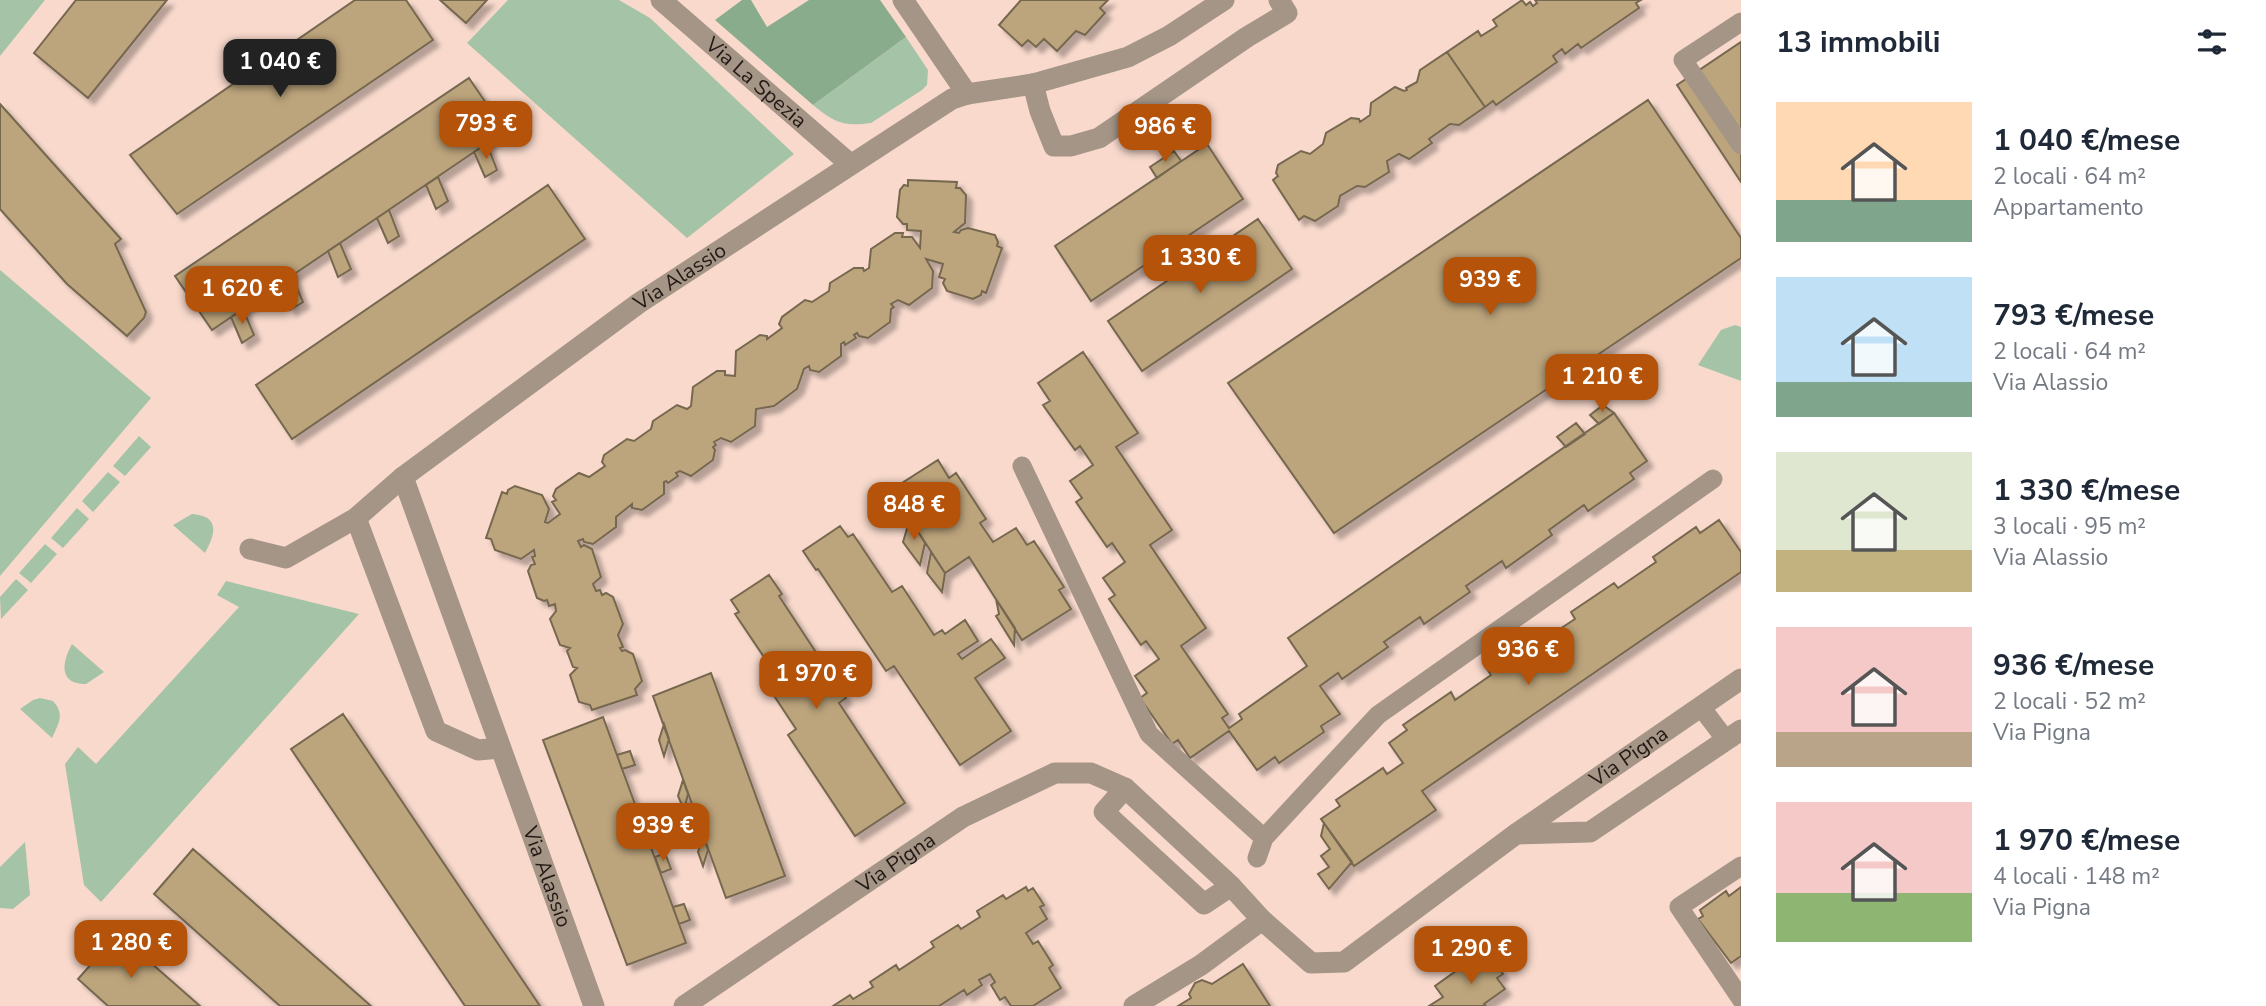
<!DOCTYPE html>
<html lang="it">
<meta charset="utf-8">
<style>
:root{--surface:#fff;--page:#f2f2f3;--text:#1f2937;--muted:#747a83;--accent:#b45309}
body{margin:0;font-family:"Nunito Sans",sans-serif;background:var(--page);color:var(--text);height:100vh;display:flex;flex-direction:column;font-size:26px;white-space:nowrap}
*{box-sizing:border-box;margin:0}
p{font-size:23px;color:var(--muted)}
.icon{flex:none;width:38px;height:38px;fill:none;stroke:currentColor;stroke-width:2;stroke-linecap:round;stroke-linejoin:round}
.map{position:relative;flex:1;overflow:hidden}
.details{display:flex;flex-direction:column;background:var(--surface);width:525px}
.details>*{flex:none}
.price{position:absolute;translate:-50% -60px;padding:0 16px;border-radius:14px;background:var(--accent);color:#fff;font-size:23px;line-height:46px;filter:drop-shadow(0 2px 4px #0008)}
.price::after{content:'';position:absolute;left:50%;top:42px;width:21px;height:16px;margin-left:-10px;background:inherit;clip-path:polygon(0 0,100% 0,50% 100%)}
.price.selected{background:#222;color:#fff}
ul{padding:0;list-style:none}
li{display:flex;align-items:center;gap:21px;height:175px;padding:0 35px}
li span{display:grid;place-items:center;flex:none;width:196px;height:140px;border-radius:0px;color:#555}
li>.icon{margin-inline-start:auto}
span .icon{width:84px;height:84px;fill:#fffc;stroke-width:1}
li b{font-size:30px}
h2{display:flex;justify-content:space-between;align-items:center;height:84px;padding:0 35px;font-size:30px}
main{display:flex;flex:1;min-height:0}
.map>svg:first-child{display:block}
.green{fill:#a5c4a7}
.forest{fill:#89ad8c}
.building{fill:#bca47b;stroke:#766750;stroke-width:2;filter:url(#shadow)}
.lines{fill:none;stroke-linecap:round;stroke-linejoin:round}
.lane{stroke:#a49586;stroke-width:19}
.street{stroke:#a49586;stroke-width:21}
.labels{text-anchor:middle;dominant-baseline:central;stroke-width:5;stroke-linejoin:round;paint-order:stroke}
.street-label{font-size:21px;fill:#241915;stroke:#f8d9cc}
</style>
<main>
<div class="map">
<svg width="1741" height="1006" viewBox="0 0 1741 1006">
<defs>
<filter id="shadow"><feDropShadow dx="6" dy="6" stdDeviation="2" flood-color="#0004"/></filter>
</defs>
<rect width="100%" height="100%" fill="#f8d9cc"/>
<path class="green" d="M 0,0 L 45,0 L 0,56 Z
M 508,0 L 619,0 L 650,18 L 794,154 L 687,238 L 467,43 Z
M 906,37 L 928,70 L 927,85 L 922,90 L 871,123 C 843,127 834,122 813,105 Z
M 0,270 L 151,398 L 0,576 Z
M 1735,325 L 1741,327 L 1741,381 L 1698,365 L 1721,330 Z
M 139,436 L 151,447 L 125,476 L 113,466 Z
M 108,472 L 120,482 L 93,512 L 82,501 Z
M 77,508 L 89,519 L 63,548 L 51,538 Z
M 192,514 C 221,516 215,535 205,553 L 173,525 Z
M 45,544 L 57,554 L 31,583 L 19,573 Z
M 16,579 L 28,590 L 1,619 L 0,597 Z
M 226,581 L 359,614 L 101,902 L 84,885 L 65,764 L 78,747 L 96,764 L 239,607 L 217,595 Z
M 72,644 L 104,672 L 86,684 C 58,684 62,662 72,644 Z
M 40,698 L 53,701 C 65,714 59,723 52,738 L 20,709 L 33,700 Z
M 25,842 L 30,895 L 13,909 L 0,908 L 0,867 Z"/>
<path class="forest" d="M 742,0 L 751,0 L 767,27 L 809,0 L 880,0 L 906,37 L 813,105 L 715,20 Z"/>
<path class="building" d="M 76,0 L 167,0 L 88,98 L 34,53 Z
M 355,0 L 406,0 L 433,40 L 177,214 L 130,155 Z
M 440,0 L 487,0 L 466,23 Z
M 1021,0 L 1108,0 L 1100,8 L 1105,13 L 1085,35 L 1076,31 L 1057,51 L 1044,39 L 1036,47 L 1028,40 L 1022,46 L 999,25 Z
M 1522,0 L 1526,5 L 1530,2 L 1533,6 L 1537,3 L 1535,0 L 1641,0 L 1636,3 L 1639,8 L 1581,48 L 1578,44 L 1565,54 L 1562,49 L 1553,56 L 1557,62 L 1496,105 L 1493,101 L 1485,107 L 1447,52 L 1478,31 L 1481,36 L 1497,26 L 1493,20 Z
M 1741,42 L 1741,182 L 1677,85 Z
M 1447,52 L 1485,107 L 1459,125 L 1450,124 L 1429,139 L 1432,143 L 1409,159 L 1399,154 L 1387,161 L 1389,172 L 1365,187 L 1357,186 L 1340,196 L 1338,206 L 1315,221 L 1304,216 L 1299,220 L 1273,180 L 1278,176 L 1276,173 L 1278,165 L 1301,151 L 1310,154 L 1323,144 L 1326,133 L 1351,118 L 1359,119 L 1360,122 L 1370,115 L 1371,103 L 1395,87 L 1404,91 L 1407,90 L 1406,88 L 1417,82 L 1420,70 Z
M 469,78 L 505,131 L 212,330 L 175,276 Z
M 1648,100 L 1741,238 L 1741,258 L 1334,533 L 1228,383 Z
M 0,104 L 121,239 L 115,244 L 146,312 L 144,318 L 127,336 L 67,284 L 0,209 Z
M 487,144 L 497,170 L 485,177 L 474,152 Z
M 1207,144 L 1243,199 L 1091,301 L 1055,246 Z
M 1174,151 L 1181,161 L 1157,178 L 1150,167 Z
M 438,177 L 448,201 L 436,209 L 426,185 Z
M 908,180 L 957,182 L 956,188 L 960,188 L 966,195 L 965,223 L 954,232 L 959,233 L 961,230 L 968,228 L 995,235 L 998,242 L 997,246 L 1002,248 L 986,293 L 982,291 L 981,295 L 973,299 L 947,291 L 943,283 L 945,279 L 939,277 L 943,264 L 926,259 L 933,271 L 932,288 L 909,305 L 898,300 L 891,304 L 894,307 L 891,309 L 890,322 L 868,338 L 859,336 L 857,333 L 854,335 L 856,338 L 845,345 L 844,342 L 841,344 L 841,356 L 819,372 L 810,370 L 809,366 L 804,369 L 797,389 L 774,406 L 756,409 L 755,426 L 731,442 L 721,438 L 714,442 L 716,445 L 713,447 L 715,450 L 713,460 L 691,476 L 680,471 L 676,473 L 678,476 L 668,483 L 666,481 L 664,482 L 664,494 L 642,510 L 632,508 L 632,504 L 616,517 L 616,527 L 593,544 L 584,542 L 583,539 L 578,541 L 581,547 L 584,545 L 592,549 L 601,577 L 593,584 L 596,591 L 600,590 L 602,595 L 606,593 L 613,597 L 623,624 L 618,635 L 623,647 L 620,648 L 622,651 L 625,650 L 633,654 L 642,681 L 635,689 L 637,695 L 592,710 L 590,705 L 579,702 L 570,675 L 577,668 L 573,667 L 567,651 L 570,648 L 560,645 L 550,619 L 556,611 L 555,604 L 549,606 L 547,600 L 544,601 L 537,598 L 528,571 L 531,565 L 535,564 L 532,557 L 535,556 L 534,550 L 521,559 L 495,550 L 491,539 L 486,538 L 502,492 L 507,494 L 508,490 L 515,486 L 542,495 L 549,509 L 545,522 L 548,523 L 560,514 L 552,502 L 556,500 L 553,496 L 556,489 L 579,473 L 589,477 L 605,466 L 602,462 L 604,455 L 627,439 L 634,441 L 651,429 L 653,421 L 677,405 L 687,409 L 691,406 L 693,387 L 717,371 L 725,371 L 725,375 L 735,376 L 736,351 L 760,335 L 767,336 L 767,339 L 782,328 L 779,324 L 782,317 L 805,300 L 812,302 L 829,291 L 830,283 L 854,268 L 863,268 L 864,271 L 869,268 L 871,249 L 895,233 L 903,233 L 902,237 L 912,237 L 920,248 L 921,231 L 907,230 L 907,224 L 903,224 L 897,217 L 900,190 L 904,185 L 908,186 Z
M 548,185 L 585,239 L 292,439 L 256,385 Z
M 389,210 L 399,236 L 388,243 L 377,218 Z
M 1258,219 L 1292,269 L 1142,371 L 1108,321 Z
M 340,243 L 351,269 L 338,277 L 328,251 Z
M 292,276 L 303,302 L 290,310 L 279,285 Z
M 243,309 L 254,335 L 242,343 L 231,317 Z
M 1083,352 L 1138,433 L 1116,447 L 1172,530 L 1150,545 L 1206,628 L 1181,646 L 1228,714 L 1222,718 L 1229,728 L 1242,719 L 1239,714 L 1307,666 L 1288,638 L 1614,413 L 1647,461 L 1630,473 L 1634,479 L 1588,511 L 1584,505 L 1549,530 L 1552,535 L 1506,568 L 1502,561 L 1466,586 L 1470,592 L 1424,624 L 1420,617 L 1384,642 L 1388,647 L 1342,679 L 1338,673 L 1320,686 L 1340,714 L 1321,726 L 1324,732 L 1279,763 L 1275,757 L 1257,770 L 1229,731 L 1190,758 L 1178,740 L 1172,744 L 1140,698 L 1147,693 L 1135,676 L 1159,659 L 1146,641 L 1141,645 L 1109,599 L 1115,595 L 1103,578 L 1125,562 L 1112,543 L 1107,547 L 1076,502 L 1082,498 L 1070,481 L 1093,465 L 1080,446 L 1075,450 L 1043,405 L 1050,401 L 1038,383 Z
M 1603,405 L 1614,413 L 1599,424 L 1590,415 Z
M 1576,423 L 1585,434 L 1566,447 L 1557,437 Z
M 938,460 L 949,478 L 956,473 L 986,519 L 980,523 L 993,542 L 1016,528 L 1027,545 L 1034,541 L 1064,587 L 1059,590 L 1071,609 L 1022,640 L 969,557 L 945,573 L 891,490 Z
M 910,519 L 925,543 L 920,565 L 903,542 Z
M 1719,520 L 1741,552 L 1741,572 L 1422,791 L 1436,810 L 1354,866 L 1321,819 L 1340,806 L 1336,800 L 1383,768 L 1387,774 L 1403,763 L 1389,743 L 1407,730 L 1403,725 L 1451,692 L 1455,700 L 1491,675 L 1487,669 L 1532,637 L 1537,644 L 1575,619 L 1571,612 L 1614,583 L 1618,588 L 1656,562 L 1653,557 L 1696,527 L 1700,533 Z
M 840,526 L 848,537 L 853,534 L 892,592 L 902,586 L 934,635 L 942,630 L 945,634 L 965,620 L 978,641 L 958,654 L 962,659 L 991,639 L 1005,658 L 975,678 L 1011,731 L 960,765 L 894,666 L 886,671 L 818,569 L 816,570 L 803,551 Z
M 931,552 L 945,573 L 942,592 L 927,573 Z
M 769,575 L 782,594 L 779,596 L 846,698 L 839,703 L 905,803 L 855,836 L 788,735 L 796,729 L 763,679 L 774,672 L 735,614 L 739,612 L 731,600 Z
M 996,599 L 1015,628 L 1014,645 L 996,616 L 999,614 Z
M 711,673 L 785,876 L 726,898 L 653,696 Z
M 343,714 L 540,1006 L 465,1006 L 291,749 Z
M 603,717 L 686,943 L 627,965 L 543,740 Z
M 664,724 L 669,739 L 664,756 L 659,740 Z
M 630,751 L 635,765 L 622,769 L 617,755 Z
M 683,780 L 688,794 L 684,810 L 678,796 Z
M 1324,823 L 1352,862 L 1329,889 L 1318,874 L 1329,867 L 1321,856 L 1330,849 L 1321,836 Z
M 703,836 L 708,850 L 703,866 L 698,852 Z
M 193,849 L 371,1006 L 280,1006 L 154,894 Z
M 665,853 L 671,869 L 661,873 L 655,857 Z
M 1026,887 L 1028,891 L 1033,888 L 1044,905 L 1040,907 L 1047,919 L 1026,933 L 1033,944 L 1038,941 L 1053,965 L 1049,968 L 1061,988 L 1033,1006 L 1011,1006 L 1005,997 L 1000,1000 L 991,985 L 995,982 L 990,974 L 979,980 L 982,985 L 967,995 L 964,990 L 939,1006 L 833,1006 L 850,995 L 853,999 L 873,987 L 870,982 L 896,965 L 899,970 L 934,947 L 931,942 L 958,925 L 961,929 L 980,917 L 977,911 L 1003,895 L 1006,899 Z
M 1741,887 L 1741,956 L 1731,963 L 1698,919 L 1703,916 L 1700,910 L 1726,891 L 1729,896 Z
M 684,904 L 690,920 L 679,924 L 673,907 Z
M 118,934 L 200,1006 L 108,1006 L 78,979 Z
M 1491,957 L 1503,974 L 1497,978 L 1505,989 L 1484,1004 L 1486,1006 L 1429,1006 L 1443,997 L 1435,986 L 1463,966 L 1468,973 Z
M 1243,964 L 1270,1006 L 1178,1006 L 1191,998 L 1189,994 L 1195,983 L 1202,980 L 1212,984 Z"/>
<g class="lines">
<path class="lane" d="M 1741,22 L 1683,60 L 1741,145
M 1022,466 L 1149,734 L 1264,838
M 1701,707 L 1726,740
M 1257,858 L 1264,838 L 1378,715 L 1713,479
M 1741,866 L 1679,907 L 1741,999"/>
<g class="street">
<path id="s1" d="M 661,0 L 850,164"/>
<path d="M 903,0 L 967,94"/>
<path d="M 1033,84 L 1040,111 L 1054,146 L 1071,146 L 1099,138 L 1247,37 L 1287,13 L 1279,0"/>
<path id="s2" d="M 403,477 L 594,1006"/>
<path d="M 356,518 L 436,731 L 478,750 L 500,748"/>
<path id="s3" d="M 250,549 L 286,558 L 356,518 L 403,477 L 639,303 L 952,99 L 967,94 L 1033,84 L 1128,57 L 1169,36 L 1224,0"/>
<path d="M 1125,788 L 1104,812 L 1204,904 L 1231,886"/>
<path d="M 1516,834 L 1590,832 L 1741,730"/>
<path id="s4" d="M 684,1006 L 963,817 L 1055,773 L 1091,773 L 1125,788 L 1231,886 L 1262,920 L 1311,963 L 1344,962 L 1516,834 L 1741,679"/>
<path d="M 1134,1006 L 1201,965 L 1262,920"/>
</g>
</g>
<g class="labels">
<g class="street-label">
<text stroke="none"><textPath href="#s1" startOffset="126">Via La Spezia</textPath></text>
<text stroke="none"><textPath href="#s3" startOffset="522">Via Alassio</textPath></text>
<text stroke="none"><textPath href="#s4" startOffset="1152">Via Pigna</textPath></text>
<text stroke="none"><textPath href="#s4" startOffset="256">Via Pigna</textPath></text>
<text stroke="none"><textPath href="#s2" startOffset="425">Via Alassio</textPath></text>
</g>
</g>
</svg>
<b class="price selected" style="left:280px;top:99px">1 040 €</b>
<b class="price" style="left:486px;top:161px">793 €</b>
<b class="price" style="left:1165px;top:164px">986 €</b>
<b class="price" style="left:1200px;top:295px">1 330 €</b>
<b class="price" style="left:1490px;top:317px">939 €</b>
<b class="price" style="left:242px;top:326px">1 620 €</b>
<b class="price" style="left:1602px;top:414px">1 210 €</b>
<b class="price" style="left:914px;top:542px">848 €</b>
<b class="price" style="left:1528px;top:687px">936 €</b>
<b class="price" style="left:816px;top:711px">1 970 €</b>
<b class="price" style="left:663px;top:863px">939 €</b>
<b class="price" style="left:131px;top:980px">1 280 €</b>
<b class="price" style="left:1471px;top:986px">1 290 €</b>
</div>
<section class="details">
<h2>13 immobili<svg class="icon" aria-label="filters" viewBox="0 0 24 24"><path d="M4 7h16M4 17h16"/><circle cx="9" cy="7" r="2"/><circle cx="15" cy="17" r="2"/></svg></h2>
<ul>
<li><span style="background:linear-gradient(#ffd9b3 70%,#7fa58c 0)"><svg class="icon" aria-label="home" viewBox="0 0 24 24"><path d="M3 11l9-7 9 7M6 9v11h12V9"/></svg></span><div><b>1 040 €/mese</b><p>2 locali · 64 m²</p><p>Appartamento</p></div></li>
<li><span style="background:linear-gradient(#bfe0f5 75%,#7fa58c 0)"><svg class="icon" aria-label="home" viewBox="0 0 24 24"><path d="M3 11l9-7 9 7M6 9v11h12V9"/></svg></span><div><b>793 €/mese</b><p>2 locali · 64 m²</p><p>Via Alassio</p></div></li>
<li><span style="background:linear-gradient(#dfe7d0 70%,#c2b280 0)"><svg class="icon" aria-label="home" viewBox="0 0 24 24"><path d="M3 11l9-7 9 7M6 9v11h12V9"/></svg></span><div><b>1 330 €/mese</b><p>3 locali · 95 m²</p><p>Via Alassio</p></div></li>
<li><span style="background:linear-gradient(#f6c9c9 75%,#b9a48a 0)"><svg class="icon" aria-label="home" viewBox="0 0 24 24"><path d="M3 11l9-7 9 7M6 9v11h12V9"/></svg></span><div><b>936 €/mese</b><p>2 locali · 52 m²</p><p>Via Pigna</p></div></li>
<li><span style="background:linear-gradient(#f6c9c9 65%,#8fb573 0)"><svg class="icon" aria-label="home" viewBox="0 0 24 24"><path d="M3 11l9-7 9 7M6 9v11h12V9"/></svg></span><div><b>1 970 €/mese</b><p>4 locali · 148 m²</p><p>Via Pigna</p></div></li>
</ul>
</section>
</main>
